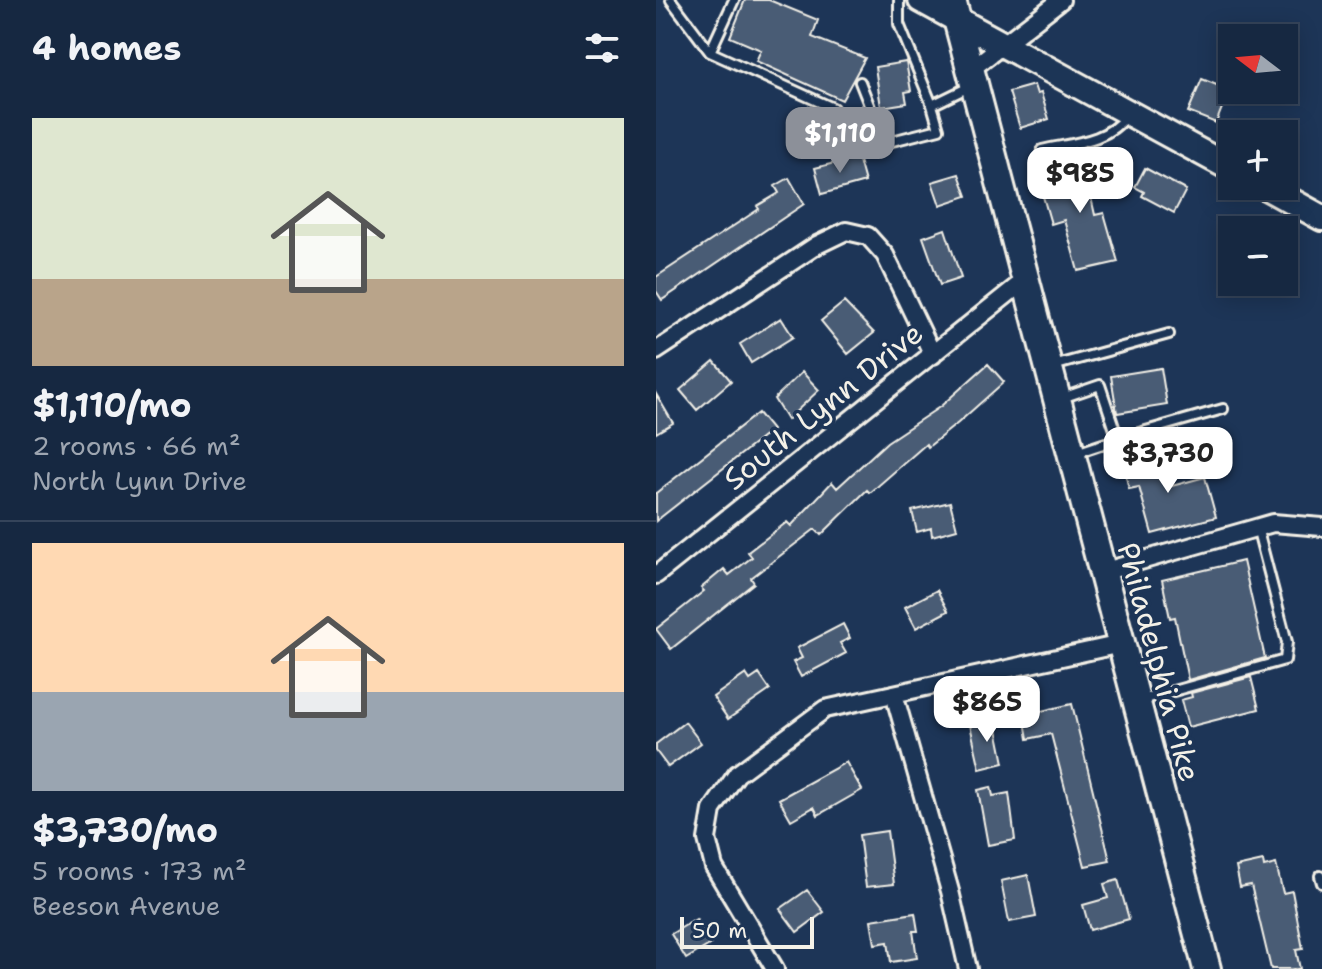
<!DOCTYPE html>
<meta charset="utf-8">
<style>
:root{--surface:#162841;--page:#23344c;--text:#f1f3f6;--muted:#9ea6b1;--line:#35445a;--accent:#8c9099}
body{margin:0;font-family:"Shantell Sans",sans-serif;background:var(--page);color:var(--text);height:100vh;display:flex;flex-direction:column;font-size:30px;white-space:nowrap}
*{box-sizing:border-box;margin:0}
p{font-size:26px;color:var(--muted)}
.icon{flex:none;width:44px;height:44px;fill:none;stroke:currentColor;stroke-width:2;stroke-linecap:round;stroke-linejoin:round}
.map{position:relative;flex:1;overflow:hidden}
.details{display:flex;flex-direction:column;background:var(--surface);width:656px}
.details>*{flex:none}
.needle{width:52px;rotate:286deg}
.buttons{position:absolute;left:562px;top:24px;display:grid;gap:16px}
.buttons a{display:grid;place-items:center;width:80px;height:80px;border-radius:0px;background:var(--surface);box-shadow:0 4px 20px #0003,0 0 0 2px var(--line);font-size:40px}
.scale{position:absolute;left:24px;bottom:20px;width:134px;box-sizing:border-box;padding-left:8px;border:4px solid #f4f1e8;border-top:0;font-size:22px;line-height:28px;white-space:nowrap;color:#f4f1e8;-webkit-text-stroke:6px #1d3557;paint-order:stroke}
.price{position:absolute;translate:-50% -68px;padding:0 18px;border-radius:16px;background:#fff;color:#222;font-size:26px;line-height:52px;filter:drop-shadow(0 2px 4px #0008)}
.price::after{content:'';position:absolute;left:50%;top:48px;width:24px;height:18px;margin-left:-12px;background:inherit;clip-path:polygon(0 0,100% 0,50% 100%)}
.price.on{background:var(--accent);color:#fff}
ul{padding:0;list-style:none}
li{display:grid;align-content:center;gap:16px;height:424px;padding:0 32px}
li+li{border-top:2px solid var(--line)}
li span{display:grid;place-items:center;height:248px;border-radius:0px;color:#555}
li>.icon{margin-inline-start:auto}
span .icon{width:144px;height:144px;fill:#fffc;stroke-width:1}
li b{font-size:34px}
h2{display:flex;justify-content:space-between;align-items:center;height:96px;padding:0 32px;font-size:34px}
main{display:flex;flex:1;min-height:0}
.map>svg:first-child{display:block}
.building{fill:#485b74;stroke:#f4f1e8;stroke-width:2}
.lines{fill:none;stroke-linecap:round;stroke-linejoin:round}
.lane-casing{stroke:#f4f1e8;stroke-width:14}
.street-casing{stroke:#f4f1e8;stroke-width:22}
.secondary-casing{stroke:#f4f1e8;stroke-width:30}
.primary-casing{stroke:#f4f1e8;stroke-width:32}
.lane{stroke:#1d3557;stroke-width:8}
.street{stroke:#1d3557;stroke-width:16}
.secondary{stroke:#1d3557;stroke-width:24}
.primary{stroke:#1d3557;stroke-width:26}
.labels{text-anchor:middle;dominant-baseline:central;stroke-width:7;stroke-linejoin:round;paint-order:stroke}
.street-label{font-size:30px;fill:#f4f1e8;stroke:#1d3557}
</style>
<main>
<section class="details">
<h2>4 homes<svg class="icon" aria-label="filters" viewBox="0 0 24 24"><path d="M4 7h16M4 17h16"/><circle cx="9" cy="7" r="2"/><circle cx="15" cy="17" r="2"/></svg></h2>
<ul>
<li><span style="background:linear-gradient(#dfe7d0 65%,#b9a48a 0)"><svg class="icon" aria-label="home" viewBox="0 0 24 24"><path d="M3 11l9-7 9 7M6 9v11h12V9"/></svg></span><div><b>$1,110/mo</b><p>2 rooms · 66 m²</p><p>North Lynn Drive</p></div></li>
<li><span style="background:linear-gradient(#ffd9b3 60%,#9aa5b1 0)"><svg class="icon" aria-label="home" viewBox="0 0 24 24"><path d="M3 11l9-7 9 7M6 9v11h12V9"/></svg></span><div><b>$3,730/mo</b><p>5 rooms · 173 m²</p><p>Beeson Avenue</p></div></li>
</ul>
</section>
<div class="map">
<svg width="666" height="969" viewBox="0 0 666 969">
<rect width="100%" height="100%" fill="#1d3557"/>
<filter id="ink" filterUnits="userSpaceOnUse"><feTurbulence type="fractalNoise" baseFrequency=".0125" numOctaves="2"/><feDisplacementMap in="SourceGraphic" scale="16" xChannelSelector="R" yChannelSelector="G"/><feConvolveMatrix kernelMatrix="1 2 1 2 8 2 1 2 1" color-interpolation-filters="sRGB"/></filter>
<g filter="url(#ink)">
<path class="building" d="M 89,0 L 113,0 L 162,20 L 156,37 L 209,58 L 186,100 L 100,61 L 105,50 L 74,37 Z
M 250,62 L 255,91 L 249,92 L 251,103 L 225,107 L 219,67 Z
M 546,79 L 573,90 L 560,123 L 532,112 Z
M 378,85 L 381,94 L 385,93 L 393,119 L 364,128 L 353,92 Z
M 202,157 L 209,182 L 166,194 L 159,168 Z
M 444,163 L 448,180 L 432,184 L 439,215 L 448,213 L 462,262 L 422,271 L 408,220 L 395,224 L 382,179 Z
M 489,168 L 530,190 L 518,213 L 486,196 L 488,192 L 479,187 Z
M 303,174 L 311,196 L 284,205 L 276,182 Z
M 133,178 L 148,204 L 6,300 L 0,291 L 0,277 L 103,209 L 101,206 L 123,193 L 119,186 Z
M 289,229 L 305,278 L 284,285 L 267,237 Z
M 188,302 L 218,333 L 192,354 L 165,321 Z
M 125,318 L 137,337 L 95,363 L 84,344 Z
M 58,361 L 75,381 L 41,410 L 24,390 Z
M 332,364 L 348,382 L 302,423 L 272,447 L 270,444 L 214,493 L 211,490 L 165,535 L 159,529 L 95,578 L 98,583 L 15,649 L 0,629 L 48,591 L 45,588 L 68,569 L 73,575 L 96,557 L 92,552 L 131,522 L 135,526 L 176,482 L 181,488 L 231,442 L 285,406 Z
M 505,368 L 511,405 L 461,413 L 455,376 Z
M 146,372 L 163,390 L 131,420 L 118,399 Z
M 0,394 L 17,423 L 0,433 Z
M 102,413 L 116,430 L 0,521 L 0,493 Z
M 502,452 L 512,487 L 549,477 L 560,517 L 496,534 L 483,487 L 473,489 L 466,461 Z
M 294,502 L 301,529 L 276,536 L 275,528 L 261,532 L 256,511 Z
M 587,561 L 609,658 L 532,680 L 519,617 L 514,618 L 506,580 Z
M 281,590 L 292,611 L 260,628 L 249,607 Z
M 187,624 L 194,638 L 184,643 L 190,653 L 145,677 L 137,662 L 146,658 L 141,648 Z
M 90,674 L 94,680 L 103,674 L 114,690 L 72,719 L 57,697 Z
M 595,677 L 603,709 L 532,727 L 525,700 L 536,697 L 535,693 Z
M 416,704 L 454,861 L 429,866 L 395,734 L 372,739 L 368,715 Z
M 339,719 L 348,763 L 324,769 L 314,725 Z
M 29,722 L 45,743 L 12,767 L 0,751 L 0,744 Z
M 190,762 L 206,790 L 162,815 L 158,807 L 135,820 L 123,799 Z
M 335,787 L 337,796 L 353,793 L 359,840 L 332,845 L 322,790 Z
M 231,831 L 238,884 L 210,887 L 203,835 Z
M 607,861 L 608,867 L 620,864 L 627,893 L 636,891 L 647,949 L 640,950 L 644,969 L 615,969 L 595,885 L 584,887 L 580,867 Z
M 372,875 L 380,917 L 353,922 L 345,881 Z
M 462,880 L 473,919 L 434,930 L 427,905 L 452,898 L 448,884 Z
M 151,890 L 168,912 L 141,932 L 124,909 Z
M 259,913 L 262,931 L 257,931 L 261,958 L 235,962 L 232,942 L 219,944 L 215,920 Z
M 40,919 L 55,944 L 30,959 L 15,934 Z"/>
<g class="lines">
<defs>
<path id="lane" d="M 15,0 L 54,52 L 177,108
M 243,0 L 243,24 L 276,105
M 54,52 L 78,0
M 204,82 L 228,143 L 283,129 L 276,105 L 315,86
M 386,150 C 416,143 451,142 470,116
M 397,366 L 513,334
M 406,398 L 444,385 L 462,439 L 420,453
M 462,439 L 567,409
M 485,700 L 629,660 L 631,642 L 601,527
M 664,876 L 666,883"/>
<path id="street" d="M 314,70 L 405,0
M 0,351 L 161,245 L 190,231 L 212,236 L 229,255 L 277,355
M 446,572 L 617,523 L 666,527
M 0,575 L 369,280
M 238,694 L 294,891 L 312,969
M 119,969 L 58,867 L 51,839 L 56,810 L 81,774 L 169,709 L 465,644"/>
<path id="secondary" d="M 265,0 L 576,169
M 608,186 L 666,218"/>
<path id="primary" d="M 296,0 L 551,969"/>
</defs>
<use href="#lane" class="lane-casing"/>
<use href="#street" class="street-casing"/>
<use href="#secondary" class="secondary-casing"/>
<use href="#primary" class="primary-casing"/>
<use href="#lane" class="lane"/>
<use href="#street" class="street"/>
<use href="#secondary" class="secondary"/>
<use href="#primary" class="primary"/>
</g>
</g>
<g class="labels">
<g class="street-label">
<text transform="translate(167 406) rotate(-39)">South Lynn Drive</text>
<text transform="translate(503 662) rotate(75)">Philadelphia Pike</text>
</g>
</g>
</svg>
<div class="buttons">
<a><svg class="needle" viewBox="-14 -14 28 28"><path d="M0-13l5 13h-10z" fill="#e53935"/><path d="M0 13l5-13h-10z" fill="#9ea6b1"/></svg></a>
<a>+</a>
<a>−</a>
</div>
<div class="scale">50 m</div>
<b class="price on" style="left:184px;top:175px">$1,110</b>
<b class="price" style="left:424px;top:215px">$985</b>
<b class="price" style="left:512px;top:495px">$3,730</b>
<b class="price" style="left:331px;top:744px">$865</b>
</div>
</main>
